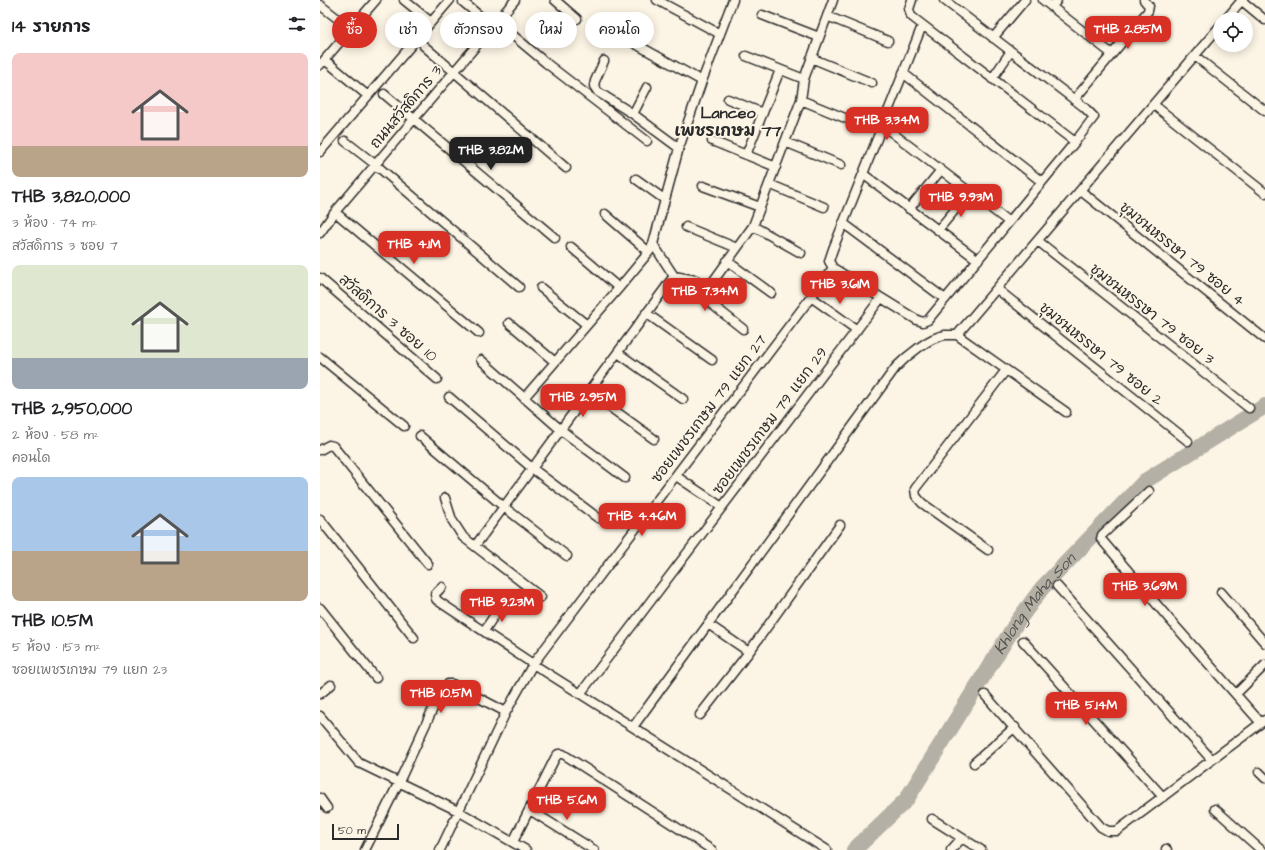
<!DOCTYPE html>
<html lang="th">
<meta charset="utf-8">
<style>
:root{--surface:#fff;--page:#f6f6f6;--text:#202124;--muted:#757577;--accent:#d93025}
body{margin:0;font-family:"Architects Daughter","Playpen Sans Thai",sans-serif;background:var(--page);color:var(--text);height:100vh;display:flex;flex-direction:column;font-size:15px;white-space:nowrap}
*{box-sizing:border-box;margin:0}
p{font-size:13px;color:var(--muted)}
.icon{flex:none;width:22px;height:22px;fill:none;stroke:currentColor;stroke-width:2;stroke-linecap:round;stroke-linejoin:round}
.map{position:relative;flex:1;overflow:hidden}
.drawer{display:flex;flex-direction:column;background:var(--surface);width:320px}
.drawer>*{flex:none}
.hud{position:absolute;left:12px;top:12px;width:380px;height:36px;display:flex;gap:8px}
.controls{position:absolute;left:893px;top:12px;display:grid;gap:8px}
.controls a{display:grid;place-items:center;width:40px;height:40px;border-radius:50%;background:var(--surface);box-shadow:0 2px 10px #0003;font-size:20px}
.scale{position:absolute;left:12px;bottom:10px;width:67px;box-sizing:border-box;padding-left:4px;border:2px solid #2b2b2b;border-top:0;font-size:11px;line-height:14px;white-space:nowrap;color:#2b2b2b;-webkit-text-stroke:3px #fcf5e5;paint-order:stroke}
.price{position:absolute;translate:-50% -34px;padding:0 9px;border-radius:8px;background:var(--accent);color:#fff;font-size:13px;line-height:26px;filter:drop-shadow(0 1px 2px #0008)}
.price::after{content:'';position:absolute;left:50%;top:24px;width:12px;height:9px;margin-left:-6px;background:inherit;clip-path:polygon(0 0,100% 0,50% 100%)}
.price.current{background:#222;color:#fff}
ul{padding:0;list-style:none}
li{display:grid;align-content:center;gap:8px;height:212px;padding:0 12px}
li span{display:grid;place-items:center;height:124px;border-radius:8px;color:#555}
li>.icon{margin-inline-start:auto}
span .icon{width:72px;height:72px;fill:#fffc;stroke-width:1}
li b{font-size:17px}
h2{display:flex;justify-content:space-between;align-items:center;height:48px;padding:0 12px;font-size:17px}
.pill{padding:0 14px;border-radius:18px;background:var(--surface);box-shadow:0 2px 10px #0003;font-size:14px;line-height:36px}
.pill.current{background:var(--accent);color:#fff}
main{display:flex;flex:1;min-height:0}
.map>svg:first-child{display:block}
.lines{fill:none;stroke-linecap:round;stroke-linejoin:round}
.river{stroke:#b4b0a5;stroke-width:16}
.street-casing{stroke:#2b2b2b;stroke-width:11}
.street{stroke:#fcf5e5;stroke-width:8}
.labels{text-anchor:middle;dominant-baseline:central;stroke-width:4;stroke-linejoin:round;paint-order:stroke}
.street-label{font-size:15px;fill:#2b2b2b;stroke:#fcf5e5}
.neighbourhood-label{font-size:16px;font-weight:bold;fill:#2b2b2b;stroke:#fcf5e5}
.water-label{font-size:16px;font-style:italic;fill:#545350;stroke:#fcf5e5}
</style>
<main>
<section class="drawer">
<h2>14 รายการ<svg class="icon" aria-label="filters" viewBox="0 0 24 24"><path d="M4 7h16M4 17h16"/><circle cx="9" cy="7" r="2"/><circle cx="15" cy="17" r="2"/></svg></h2>
<ul>
<li><span style="background:linear-gradient(#f6c9c9 75%,#b9a48a 0)"><svg class="icon" aria-label="home" viewBox="0 0 24 24"><path d="M3 11l9-7 9 7M6 9v11h12V9"/></svg></span><div><b>THB 3,820,000</b><p>3 ห้อง · 74 m²</p><p>สวัสดิการ 3 ซอย 7</p></div></li>
<li><span style="background:linear-gradient(#dfe7d0 75%,#9aa5b1 0)"><svg class="icon" aria-label="home" viewBox="0 0 24 24"><path d="M3 11l9-7 9 7M6 9v11h12V9"/></svg></span><div><b>THB 2,950,000</b><p>2 ห้อง · 58 m²</p><p>คอนโด</p></div></li>
<li><span style="background:linear-gradient(#a9c7e8 60%,#b9a48a 0)"><svg class="icon" aria-label="home" viewBox="0 0 24 24"><path d="M3 11l9-7 9 7M6 9v11h12V9"/></svg></span><div><b>THB 10.5M</b><p>5 ห้อง · 153 m²</p><p>ซอยเพชรเกษม 79 แยก 23</p></div></li>
</ul>
</section>
<div class="map">
<svg width="945" height="850" viewBox="0 0 945 850">
<rect width="100%" height="100%" fill="#fcf5e5"/>
<filter id="ink" filterUnits="userSpaceOnUse"><feTurbulence type="fractalNoise" baseFrequency=".025" numOctaves="2"/><feDisplacementMap in="SourceGraphic" scale="8" xChannelSelector="R" yChannelSelector="G"/><feConvolveMatrix kernelMatrix="1 2 1 2 8 2 1 2 1" color-interpolation-filters="sRGB"/></filter>
<g filter="url(#ink)">
<g class="lines">
<path class="river" id="s1" d="M 534,850 L 586,800 L 697,622 L 722,588 L 825,481 L 945,406"/>
<defs>
<path id="street" d="M 84,0 L 111,22
M 235,0 L 257,19
M 337,0 L 400,34
M 592,0 L 589,9 L 591,16 L 755,142 L 608,320 L 603,322 L 597,320 L 513,268 L 509,261 L 513,249 L 602,26
M 624,0 L 764,107 L 774,117 L 755,142
M 723,0 L 792,54
M 921,0 L 945,20
M 143,2 L 173,27
M 0,5 L 31,29
M 732,7 L 737,0
M 442,15 L 499,37
M 507,16 L 568,41
M 906,19 L 922,0
M 177,22 L 226,63 L 327,141
M 285,27 L 382,81
M 673,38 L 705,0
M 104,46 L 246,168
M 426,56 L 484,79
M 875,56 L 945,111
M 491,58 L 552,83
M 5,60 L 48,96
M 284,61 L 275,81 L 274,86 L 278,92 L 313,114 L 359,148
M 0,65 L 56,0
M 583,73 L 722,182
M 672,79 L 691,51
M 64,94 L 235,238
M 408,99 L 443,113
M 481,100 L 537,123
M 754,100 L 828,11 L 829,6 L 824,0
M 834,105 L 945,193
M 313,114 L 327,87
M 562,125 L 689,222
M 25,141 L 56,165 L 199,287
M 392,141 L 456,167
M 465,142 L 521,165
M 0,152 L 130,0
M 426,155 L 460,70
M 543,174 L 658,260
M 316,179 L 344,199
M 449,184 L 504,207
M 383,186 L 440,207
M 761,191 L 945,339
M 589,209 L 621,170
M 15,212 L 159,333
M 285,214 L 329,252
M 523,223 L 625,299
M 433,226 L 481,253
M 366,227 L 417,248
M 618,230 L 650,192
M 0,233 L 15,212 L 195,0
M 718,241 L 929,408
M 251,247 L 299,288
M 407,261 L 451,293
M 0,278 L 117,379
M 376,280 L 354,276 L 333,244 L 359,148 L 382,81 L 413,0
M 221,288 L 267,325
M 677,289 L 868,441
M 491,297 L 537,330
M 326,313 L 392,360
M 189,323 L 235,362
M 423,329 L 385,299 L 384,294 L 433,226 L 481,100 L 484,79 L 513,0
M 637,335 L 746,412
M 298,353 L 363,399
M 0,357 L 84,426
M 161,360 L 241,430 L 305,478
M 269,392 L 334,439
M 129,397 L 213,469 L 278,518
M 204,398 L 299,288 L 329,252 L 333,244
M 100,436 L 184,507 L 247,556
M 0,450 L 9,445 L 13,446 L 108,564
M 356,476 L 402,507
M 829,491 L 782,535 L 781,539 L 850,620 L 941,723
M 125,498 L 132,520 L 143,537 L 221,597
M 0,519 L 94,638
M 155,546 L 354,276
M 668,550 L 602,503 L 596,496 L 595,489 L 686,370
M 737,586 L 892,760
M 122,587 L 115,594 L 116,599 L 118,601 L 213,664 L 507,850
M 901,592 L 945,643
M 0,608 L 56,678
M 388,624 L 429,652
M 164,631 L 182,604
M 703,641 L 843,797
M 0,694 L 11,685
M 260,694 L 561,298
M 916,694 L 945,665
M 665,695 L 781,827 L 788,831 L 797,831 L 945,720
M 380,715 L 429,652 L 520,525
M 0,716 L 39,763 L 138,811 L 206,850
M 313,727 L 576,367 C 587,356 609,337 625,335 C 629,335 633,335 637,335 L 900,26
M 654,763 L 695,727
M 939,772 L 945,778
M 0,798 L 7,808
M 895,809 L 941,850
M 210,810 L 274,850
M 612,819 L 661,850
M 193,842 L 235,758 L 238,754 L 243,754 L 392,850
M 846,849 L 847,850
M 45,850 L 79,782 L 122,689 L 128,684 L 132,684 L 186,712
M 120,850 L 186,712 L 213,664 L 513,268
M 631,850 L 642,838"/>
</defs>
<use href="#street" class="street-casing"/>
<use href="#street" class="street"/>
</g>
</g>
<g class="labels">
<g class="street-label">
<text transform="translate(86 107) rotate(-50)">ถนนสวัสดิการ 3</text>
<text transform="translate(862 254) rotate(39)">ชุมชนหรรษา 79 ซอย 4</text>
<text transform="translate(832 314) rotate(38)">ชุมชนหรรษา 79 ซอย 3</text>
<text transform="translate(68 318) rotate(41)">สวัสดิการ 3 ซอย 10</text>
<text transform="translate(781 354) rotate(39)">ชุมชนหรรษา 79 ซอย 2</text>
<text transform="translate(389 409) rotate(-53)">ซอยเพชรเกษม 79 แยก 27</text>
<text transform="translate(450 421) rotate(-53)">ซอยเพชรเกษม 79 แยก 29</text>
</g>
<g class="neighbourhood-label">
<text x="408" y="113">Lanceo<tspan x="408" dy="18">เพชรเกษม 77</tspan></text>
</g>
<g class="water-label">
<text stroke="none"><textPath href="#s1" startOffset="307">Khlong Maha Son</textPath></text>
</g>
</g>
</svg>
<div class="controls">
<a><svg class="icon" aria-label="locate" viewBox="0 0 24 24"><circle cx="12" cy="12" r="6"/><path d="M12 2v4M12 18v4M2 12h4M18 12h4"/></svg></a>
</div>
<div class="scale">50 m</div>
<b class="price" style="left:808px;top:50px">THB 2.85M</b>
<b class="price" style="left:567px;top:141px">THB 3.34M</b>
<b class="price current" style="left:171px;top:171px">THB 3.82M</b>
<b class="price" style="left:641px;top:218px">THB 9.93M</b>
<b class="price" style="left:94px;top:265px">THB 4.1M</b>
<b class="price" style="left:520px;top:305px">THB 3.61M</b>
<b class="price" style="left:385px;top:312px">THB 7.34M</b>
<b class="price" style="left:263px;top:418px">THB 2.95M</b>
<b class="price" style="left:322px;top:537px">THB 4.46M</b>
<b class="price" style="left:825px;top:607px">THB 3.69M</b>
<b class="price" style="left:182px;top:623px">THB 9.23M</b>
<b class="price" style="left:121px;top:714px">THB 10.5M</b>
<b class="price" style="left:766px;top:726px">THB 5.14M</b>
<b class="price" style="left:247px;top:821px">THB 5.6M</b>
<div class="hud">
<a class="pill current">ซื้อ</a>
<a class="pill">เช่า</a>
<a class="pill">ตัวกรอง</a>
<a class="pill">ใหม่</a>
<a class="pill">คอนโด</a>
</div>
</div>
</main>
